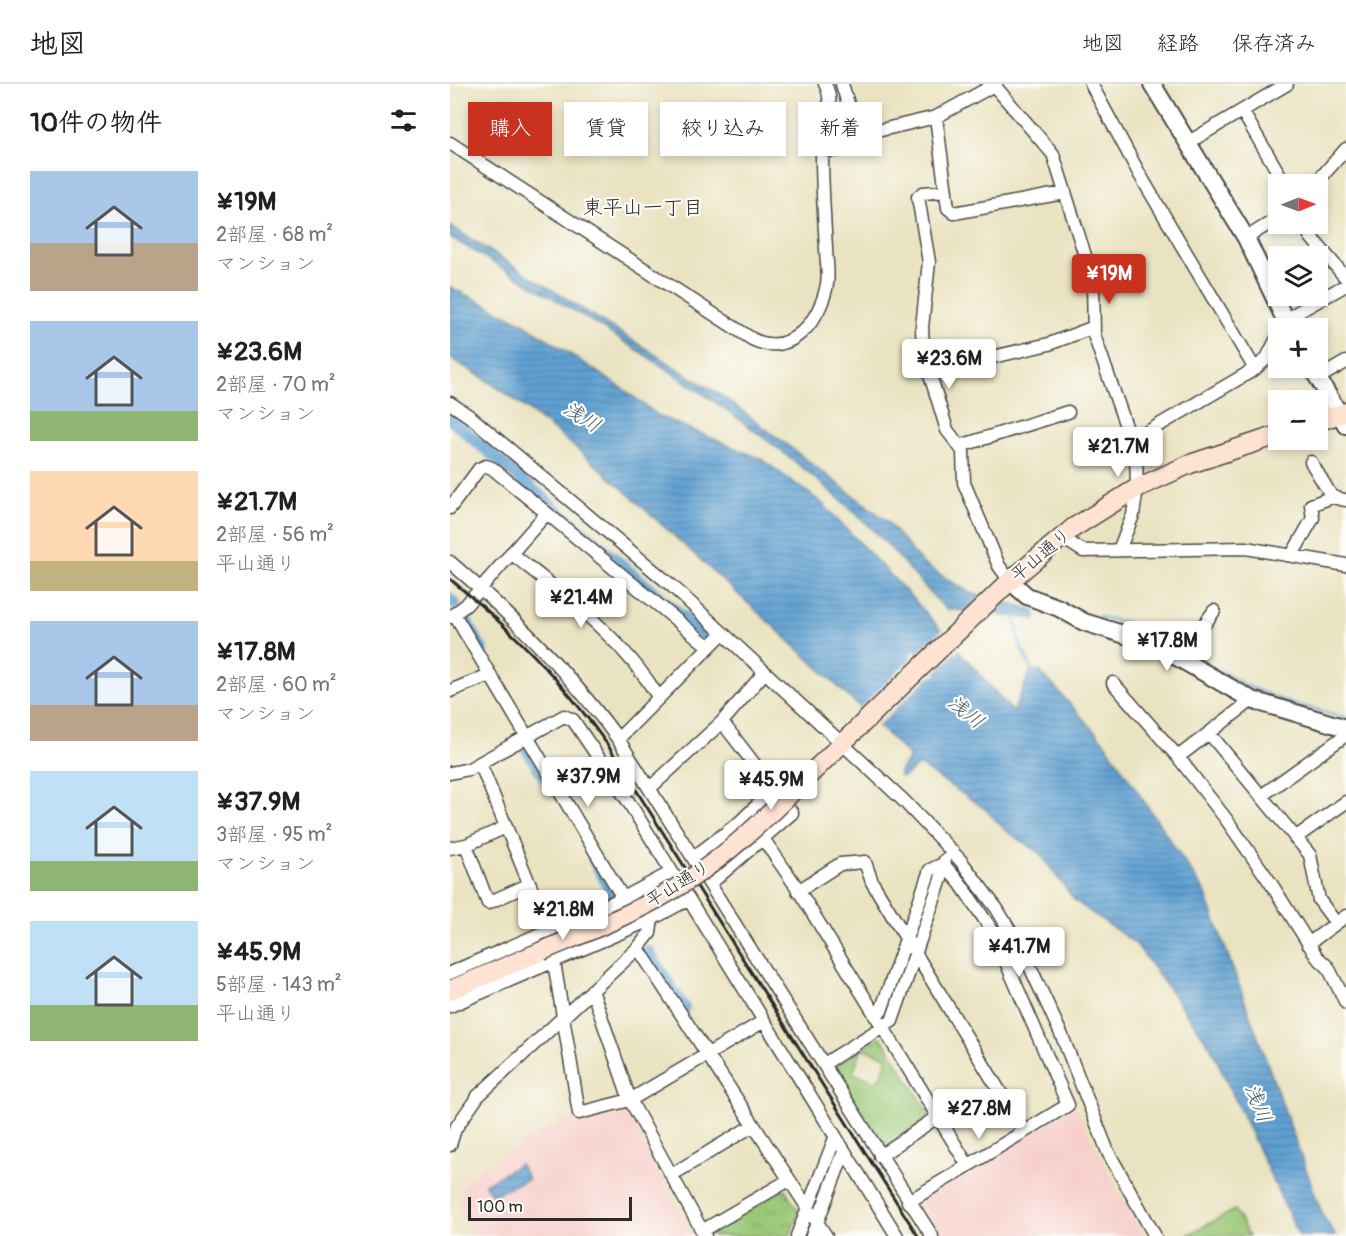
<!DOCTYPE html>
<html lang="ja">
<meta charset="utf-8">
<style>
:root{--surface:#fff;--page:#f2f2f2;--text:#202124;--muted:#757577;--line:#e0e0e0;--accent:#c8321e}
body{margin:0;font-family:Pangolin,"Klee One",sans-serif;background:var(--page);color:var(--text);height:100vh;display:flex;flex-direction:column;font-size:22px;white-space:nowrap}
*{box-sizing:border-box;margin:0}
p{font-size:20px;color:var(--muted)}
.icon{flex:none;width:33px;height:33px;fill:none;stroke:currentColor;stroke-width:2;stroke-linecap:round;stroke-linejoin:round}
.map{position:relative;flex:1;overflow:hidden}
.details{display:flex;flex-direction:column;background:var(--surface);width:450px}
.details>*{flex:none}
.banner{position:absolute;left:18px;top:18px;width:570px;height:54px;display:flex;gap:12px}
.needle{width:39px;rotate:89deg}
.buttons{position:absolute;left:818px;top:90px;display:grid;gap:12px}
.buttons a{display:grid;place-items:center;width:60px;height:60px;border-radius:0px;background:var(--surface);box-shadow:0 3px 9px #0003;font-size:30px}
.scale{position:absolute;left:18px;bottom:15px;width:164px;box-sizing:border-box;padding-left:6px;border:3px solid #2b2b2b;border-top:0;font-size:16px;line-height:21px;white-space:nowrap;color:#2b2b2b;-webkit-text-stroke:4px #fdfcf7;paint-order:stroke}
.price{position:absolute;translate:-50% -51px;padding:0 14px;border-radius:6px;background:#fff;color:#222;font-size:20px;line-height:39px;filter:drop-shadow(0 2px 3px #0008)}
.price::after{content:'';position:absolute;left:50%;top:36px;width:18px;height:14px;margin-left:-9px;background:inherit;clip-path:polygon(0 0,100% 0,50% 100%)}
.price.current{background:var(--accent);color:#fff}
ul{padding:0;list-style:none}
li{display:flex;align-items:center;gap:18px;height:150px;padding:0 30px}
li span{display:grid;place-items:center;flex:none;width:168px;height:120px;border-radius:0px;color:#555}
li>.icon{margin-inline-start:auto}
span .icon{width:72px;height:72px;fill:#fffc;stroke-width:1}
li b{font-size:26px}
h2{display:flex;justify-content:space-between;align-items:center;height:72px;padding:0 30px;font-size:26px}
.tag{padding:0 21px;border-radius:0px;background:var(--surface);box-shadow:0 3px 9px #0003;font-size:21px;line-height:54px}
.tag.current{background:var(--accent);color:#fff}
header{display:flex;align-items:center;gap:36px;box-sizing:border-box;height:84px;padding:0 30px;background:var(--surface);border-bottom:2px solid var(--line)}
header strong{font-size:28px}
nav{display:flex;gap:33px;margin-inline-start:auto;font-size:21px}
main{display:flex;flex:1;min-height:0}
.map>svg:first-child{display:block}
.built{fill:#f7d0cc}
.park{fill:url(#park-crowns);stroke:#627950;stroke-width:1.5}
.pitch{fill:#99c776;stroke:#627950;stroke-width:1.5;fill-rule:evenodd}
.water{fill:url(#water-rules);stroke:#45667e;stroke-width:1.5}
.pier{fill:#eae3c1}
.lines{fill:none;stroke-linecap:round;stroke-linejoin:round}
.stream{stroke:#5fa0d2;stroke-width:3}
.canal{stroke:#5fa0d2;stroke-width:12}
.minor-casing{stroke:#484742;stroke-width:15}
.tertiary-casing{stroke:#484742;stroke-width:20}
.secondary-casing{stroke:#484742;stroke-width:21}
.minor{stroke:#fff;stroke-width:12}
.tertiary{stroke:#fff;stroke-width:16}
.secondary{stroke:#fee3d2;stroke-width:18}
.rail{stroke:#2b2b2b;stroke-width:3}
.secondary-bridge-casing{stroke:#484742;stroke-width:21;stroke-linecap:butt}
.secondary-bridge{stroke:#fee3d2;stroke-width:18}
.labels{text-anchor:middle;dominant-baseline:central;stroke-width:4.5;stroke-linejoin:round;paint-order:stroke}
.street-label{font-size:18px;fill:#2b2b2b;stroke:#fdfcf7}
.neighbourhood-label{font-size:20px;fill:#2b2b2b;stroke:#fdfcf7}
.water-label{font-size:20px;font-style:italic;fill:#405a6e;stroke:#fdfcf7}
</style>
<header>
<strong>地図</strong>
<nav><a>地図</a><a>経路</a><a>保存済み</a></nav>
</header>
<main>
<section class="details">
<h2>10件の物件<svg class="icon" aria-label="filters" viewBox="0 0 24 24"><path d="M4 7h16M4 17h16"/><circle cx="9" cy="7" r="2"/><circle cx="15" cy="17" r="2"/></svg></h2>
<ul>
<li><span style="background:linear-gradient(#a9c7e8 60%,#b9a48a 0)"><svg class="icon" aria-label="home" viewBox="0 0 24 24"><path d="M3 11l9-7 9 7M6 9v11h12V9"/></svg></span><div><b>¥19M</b><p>2部屋 · 68 m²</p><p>マンション</p></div></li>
<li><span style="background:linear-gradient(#a9c7e8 75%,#8fb573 0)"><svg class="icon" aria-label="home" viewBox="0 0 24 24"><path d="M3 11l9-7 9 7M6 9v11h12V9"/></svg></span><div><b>¥23.6M</b><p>2部屋 · 70 m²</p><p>マンション</p></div></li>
<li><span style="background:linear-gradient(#ffd9b3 75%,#c2b280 0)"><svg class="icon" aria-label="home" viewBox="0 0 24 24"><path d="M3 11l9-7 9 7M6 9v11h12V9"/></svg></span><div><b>¥21.7M</b><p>2部屋 · 56 m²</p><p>平山通り</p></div></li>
<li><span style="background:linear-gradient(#a9c7e8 70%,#b9a48a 0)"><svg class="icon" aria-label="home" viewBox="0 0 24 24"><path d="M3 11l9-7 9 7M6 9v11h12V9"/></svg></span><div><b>¥17.8M</b><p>2部屋 · 60 m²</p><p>マンション</p></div></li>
<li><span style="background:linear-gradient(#bfe0f5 75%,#8fb573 0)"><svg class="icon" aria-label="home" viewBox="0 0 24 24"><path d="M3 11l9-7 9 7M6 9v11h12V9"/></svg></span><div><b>¥37.9M</b><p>3部屋 · 95 m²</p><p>マンション</p></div></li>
<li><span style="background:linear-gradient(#bfe0f5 70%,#8fb573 0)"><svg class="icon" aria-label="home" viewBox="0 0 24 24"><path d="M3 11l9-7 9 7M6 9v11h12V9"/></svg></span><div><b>¥45.9M</b><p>5部屋 · 143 m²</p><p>平山通り</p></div></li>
</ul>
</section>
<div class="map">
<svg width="896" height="1152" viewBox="0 0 896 1152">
<defs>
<pattern id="park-crowns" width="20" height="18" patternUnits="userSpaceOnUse" patternTransform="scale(1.5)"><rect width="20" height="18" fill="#99c776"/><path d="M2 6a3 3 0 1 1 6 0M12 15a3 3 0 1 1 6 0" fill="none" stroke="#7da261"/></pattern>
<pattern id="water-rules" width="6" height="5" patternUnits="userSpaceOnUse" patternTransform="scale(1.5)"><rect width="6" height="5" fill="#5fa0d2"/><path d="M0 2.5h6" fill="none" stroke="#4f83ab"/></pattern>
</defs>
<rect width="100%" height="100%" fill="#fdfcf7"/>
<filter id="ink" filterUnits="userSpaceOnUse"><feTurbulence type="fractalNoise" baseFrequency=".0167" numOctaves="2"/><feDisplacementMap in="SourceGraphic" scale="12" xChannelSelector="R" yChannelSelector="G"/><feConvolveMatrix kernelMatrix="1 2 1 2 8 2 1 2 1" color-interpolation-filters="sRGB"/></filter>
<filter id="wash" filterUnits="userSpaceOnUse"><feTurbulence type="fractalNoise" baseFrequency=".008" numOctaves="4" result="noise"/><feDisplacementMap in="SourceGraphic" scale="24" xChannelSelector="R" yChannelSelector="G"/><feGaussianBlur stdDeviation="1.35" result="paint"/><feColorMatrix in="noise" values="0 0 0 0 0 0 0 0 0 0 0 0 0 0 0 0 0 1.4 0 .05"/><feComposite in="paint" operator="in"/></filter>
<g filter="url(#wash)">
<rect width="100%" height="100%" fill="#eae3c1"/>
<path class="built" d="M 626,1023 L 666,1104 L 694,1152 L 492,1152 L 471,1118 L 473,1113 Z
M 178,1029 L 244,1152 L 27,1152 L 19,1148 L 10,1133 L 10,1110 L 19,1093 L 77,1055 L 122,1034 L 125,1042 Z"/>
<path class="park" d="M 335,1105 L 349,1128 L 340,1152 L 263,1152 L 260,1147 Z"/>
<path class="pitch" d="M 429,953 L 431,953 L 480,1030 L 480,1033 L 438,1062 L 434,1062 L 383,983 ZM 412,964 L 438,973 L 431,992 L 426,997 L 403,989 Z
M 785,1126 L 799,1152 L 735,1152 Z"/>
<path class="water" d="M 0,142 L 278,316 L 437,437 L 473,480 L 520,509 L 585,526 L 586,535 L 496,525 C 468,498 445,466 416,439 C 293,324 144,238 0,153 Z
M 0,203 L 73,239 L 172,304 L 209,332 L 311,375 L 371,418 L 467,519 L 563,628 L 581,586 L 590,587 L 655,659 L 755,808 L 873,1132 L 886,1152 L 849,1152 L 760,962 L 686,860 L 625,817 L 589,768 L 556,747 L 535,725 L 469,681 L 455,692 L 450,693 L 450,687 L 460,673 C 388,600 311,531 234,461 C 164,397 83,320 0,274 Z
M 70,1080 L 78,1095 L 42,1112 L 35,1100 Z"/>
<path class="pier" d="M 493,545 L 510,564 L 486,587 L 487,591 L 479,593 L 426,643 L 409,625 L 461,575 L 462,568 L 469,568 Z"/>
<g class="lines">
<path class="stream" d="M 564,531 L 571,564 L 584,589
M 648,533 L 680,539 L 731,566
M 737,569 L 796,602 L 834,617 L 896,634"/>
<path class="canal" d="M 0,335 L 253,550
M 0,515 L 5,520
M 14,534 L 32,566
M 75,662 L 98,699
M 144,776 L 164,813
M 198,867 L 234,924
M 354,1152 L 355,1149"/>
</g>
</g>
<g filter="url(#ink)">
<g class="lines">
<defs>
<path id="minor" d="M 392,0 L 408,53
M 543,0 L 603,70 L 643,197 L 644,251 L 686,371 L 687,404 L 683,431 L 669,466
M 641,0 L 690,91 L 805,285
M 792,27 L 835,100
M 486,33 L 498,124 L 504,129 L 614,109
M 739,58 L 837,0
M 0,59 L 302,255 C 341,275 371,235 377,200 C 379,188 376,175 376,163 C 374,132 372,102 372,71 C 371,47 387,22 375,0
M 371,68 L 389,66 L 414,50 L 486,33 L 546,0
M 865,100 L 896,65
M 496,107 L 473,109 L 468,113 L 479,178 L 472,243 L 473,268 L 497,346 L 513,367 L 514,399 L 549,482 L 560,497
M 855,140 L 860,152 L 896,194
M 796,154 L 828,134
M 832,241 L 834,236 L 896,201
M 478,288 L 599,260 L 644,243
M 868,294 L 896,278
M 0,319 L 22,334 L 222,502 L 453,716 L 511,777 L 547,825 L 576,874 L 612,952 L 658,1068 L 705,1152
M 682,357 L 805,285 L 817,274 L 828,252
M 510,362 L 618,328
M 861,378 L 882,413
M 0,424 L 29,385 L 36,382 L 42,384 L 258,562
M 611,453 L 633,467 L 796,464 L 896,481
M 61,469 C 116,513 172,553 209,614
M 842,471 L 863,434 L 861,421 L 882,413 L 895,416
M 0,478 C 63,532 119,588 168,655 L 482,1152
M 4,530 L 173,814
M 0,533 L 16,521 L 96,430
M 729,575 L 764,527
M 663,599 L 728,673 L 776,735 L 820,798 L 867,873 L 878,883 L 896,919
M 0,607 L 39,591
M 759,649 L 860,771 L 869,816 L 886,839
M 168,655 L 273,549
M 728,673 L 802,616
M 30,679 L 99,848 L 129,1029 L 180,1016 L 314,937
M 0,689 L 19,685 L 114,632 L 123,636 L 178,717 L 447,1152
M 200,704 L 272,638 L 315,588
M 811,712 L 896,651
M 845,754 L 896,718
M 314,756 L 346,802 L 517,1080
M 16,761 L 38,819 L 80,800
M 0,764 L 16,761 L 56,743
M 244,773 L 290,738 L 323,706
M 261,799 L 342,729 L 272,638
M 348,807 L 390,780 L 415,778 L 422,798 L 448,841 L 574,1047
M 858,860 L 896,832
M 188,864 L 376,1152
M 0,889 L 173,814 L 220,789
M 142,906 L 180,1016 L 255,1152
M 0,922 L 202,835 L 237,816
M 425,932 L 431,927 L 480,786 L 493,780
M 374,980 L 442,937 L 491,795 L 495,776
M 0,1061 L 5,1045 L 28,1012 L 188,864 L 200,849 L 202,835
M 430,1072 L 487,1033
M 223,1090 L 302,1042
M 458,1118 L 618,1021 L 543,848 L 510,799 L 493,780
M 252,1147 L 339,1096
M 347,1152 L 385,1054
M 362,1152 L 394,1068"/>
<path id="tertiary" d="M 702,0 L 796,154 L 839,244
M 862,284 L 896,341
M 560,497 L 577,512 L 609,524 L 634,538 L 704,560 L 802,616 L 896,644"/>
<path id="secondary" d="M 867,338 L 896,328
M 381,670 L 560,497 L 623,444 L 687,404 L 740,380 L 828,351
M 0,906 L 92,867"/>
</defs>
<use href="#minor" class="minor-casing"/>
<use href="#tertiary" class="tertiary-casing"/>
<use href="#secondary" class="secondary-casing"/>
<use href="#minor" class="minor"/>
<use href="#tertiary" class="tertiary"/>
<use href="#secondary" class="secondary"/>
<path class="rail" d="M 0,495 C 63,547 110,594 157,660 L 468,1152"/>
<defs>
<path id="secondary-bridge" d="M 92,867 C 141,846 192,827 237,797 C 291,762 335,714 381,670"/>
</defs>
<use href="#secondary-bridge" class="secondary-bridge-casing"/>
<use href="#secondary-bridge" class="secondary-bridge"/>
</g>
</g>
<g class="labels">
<g class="street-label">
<text transform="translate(591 471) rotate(-40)">平山通り</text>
<text transform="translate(228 800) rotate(-32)">平山通り</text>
</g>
<g class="neighbourhood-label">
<text x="193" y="123">東平山一丁目</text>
</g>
<g class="water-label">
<text transform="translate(132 333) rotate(32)">浅川</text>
<text transform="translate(516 628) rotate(39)">浅川</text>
<text transform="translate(808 1019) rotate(68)">浅川</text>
</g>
</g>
</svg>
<div class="buttons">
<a><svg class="needle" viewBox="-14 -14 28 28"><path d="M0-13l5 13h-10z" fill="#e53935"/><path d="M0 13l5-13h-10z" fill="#757577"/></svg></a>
<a><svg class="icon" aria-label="layers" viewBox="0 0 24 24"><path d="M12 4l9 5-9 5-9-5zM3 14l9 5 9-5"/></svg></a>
<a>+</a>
<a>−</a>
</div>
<div class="scale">100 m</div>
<b class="price current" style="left:659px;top:221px">¥19M</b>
<b class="price" style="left:499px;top:306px">¥23.6M</b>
<b class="price" style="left:668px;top:394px">¥21.7M</b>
<b class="price" style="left:131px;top:545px">¥21.4M</b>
<b class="price" style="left:717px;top:588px">¥17.8M</b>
<b class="price" style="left:138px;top:724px">¥37.9M</b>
<b class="price" style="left:321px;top:727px">¥45.9M</b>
<b class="price" style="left:113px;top:857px">¥21.8M</b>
<b class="price" style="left:569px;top:894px">¥41.7M</b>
<b class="price" style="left:529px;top:1056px">¥27.8M</b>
<div class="banner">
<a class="tag current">購入</a>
<a class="tag">賃貸</a>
<a class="tag">絞り込み</a>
<a class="tag">新着</a>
</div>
</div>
</main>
